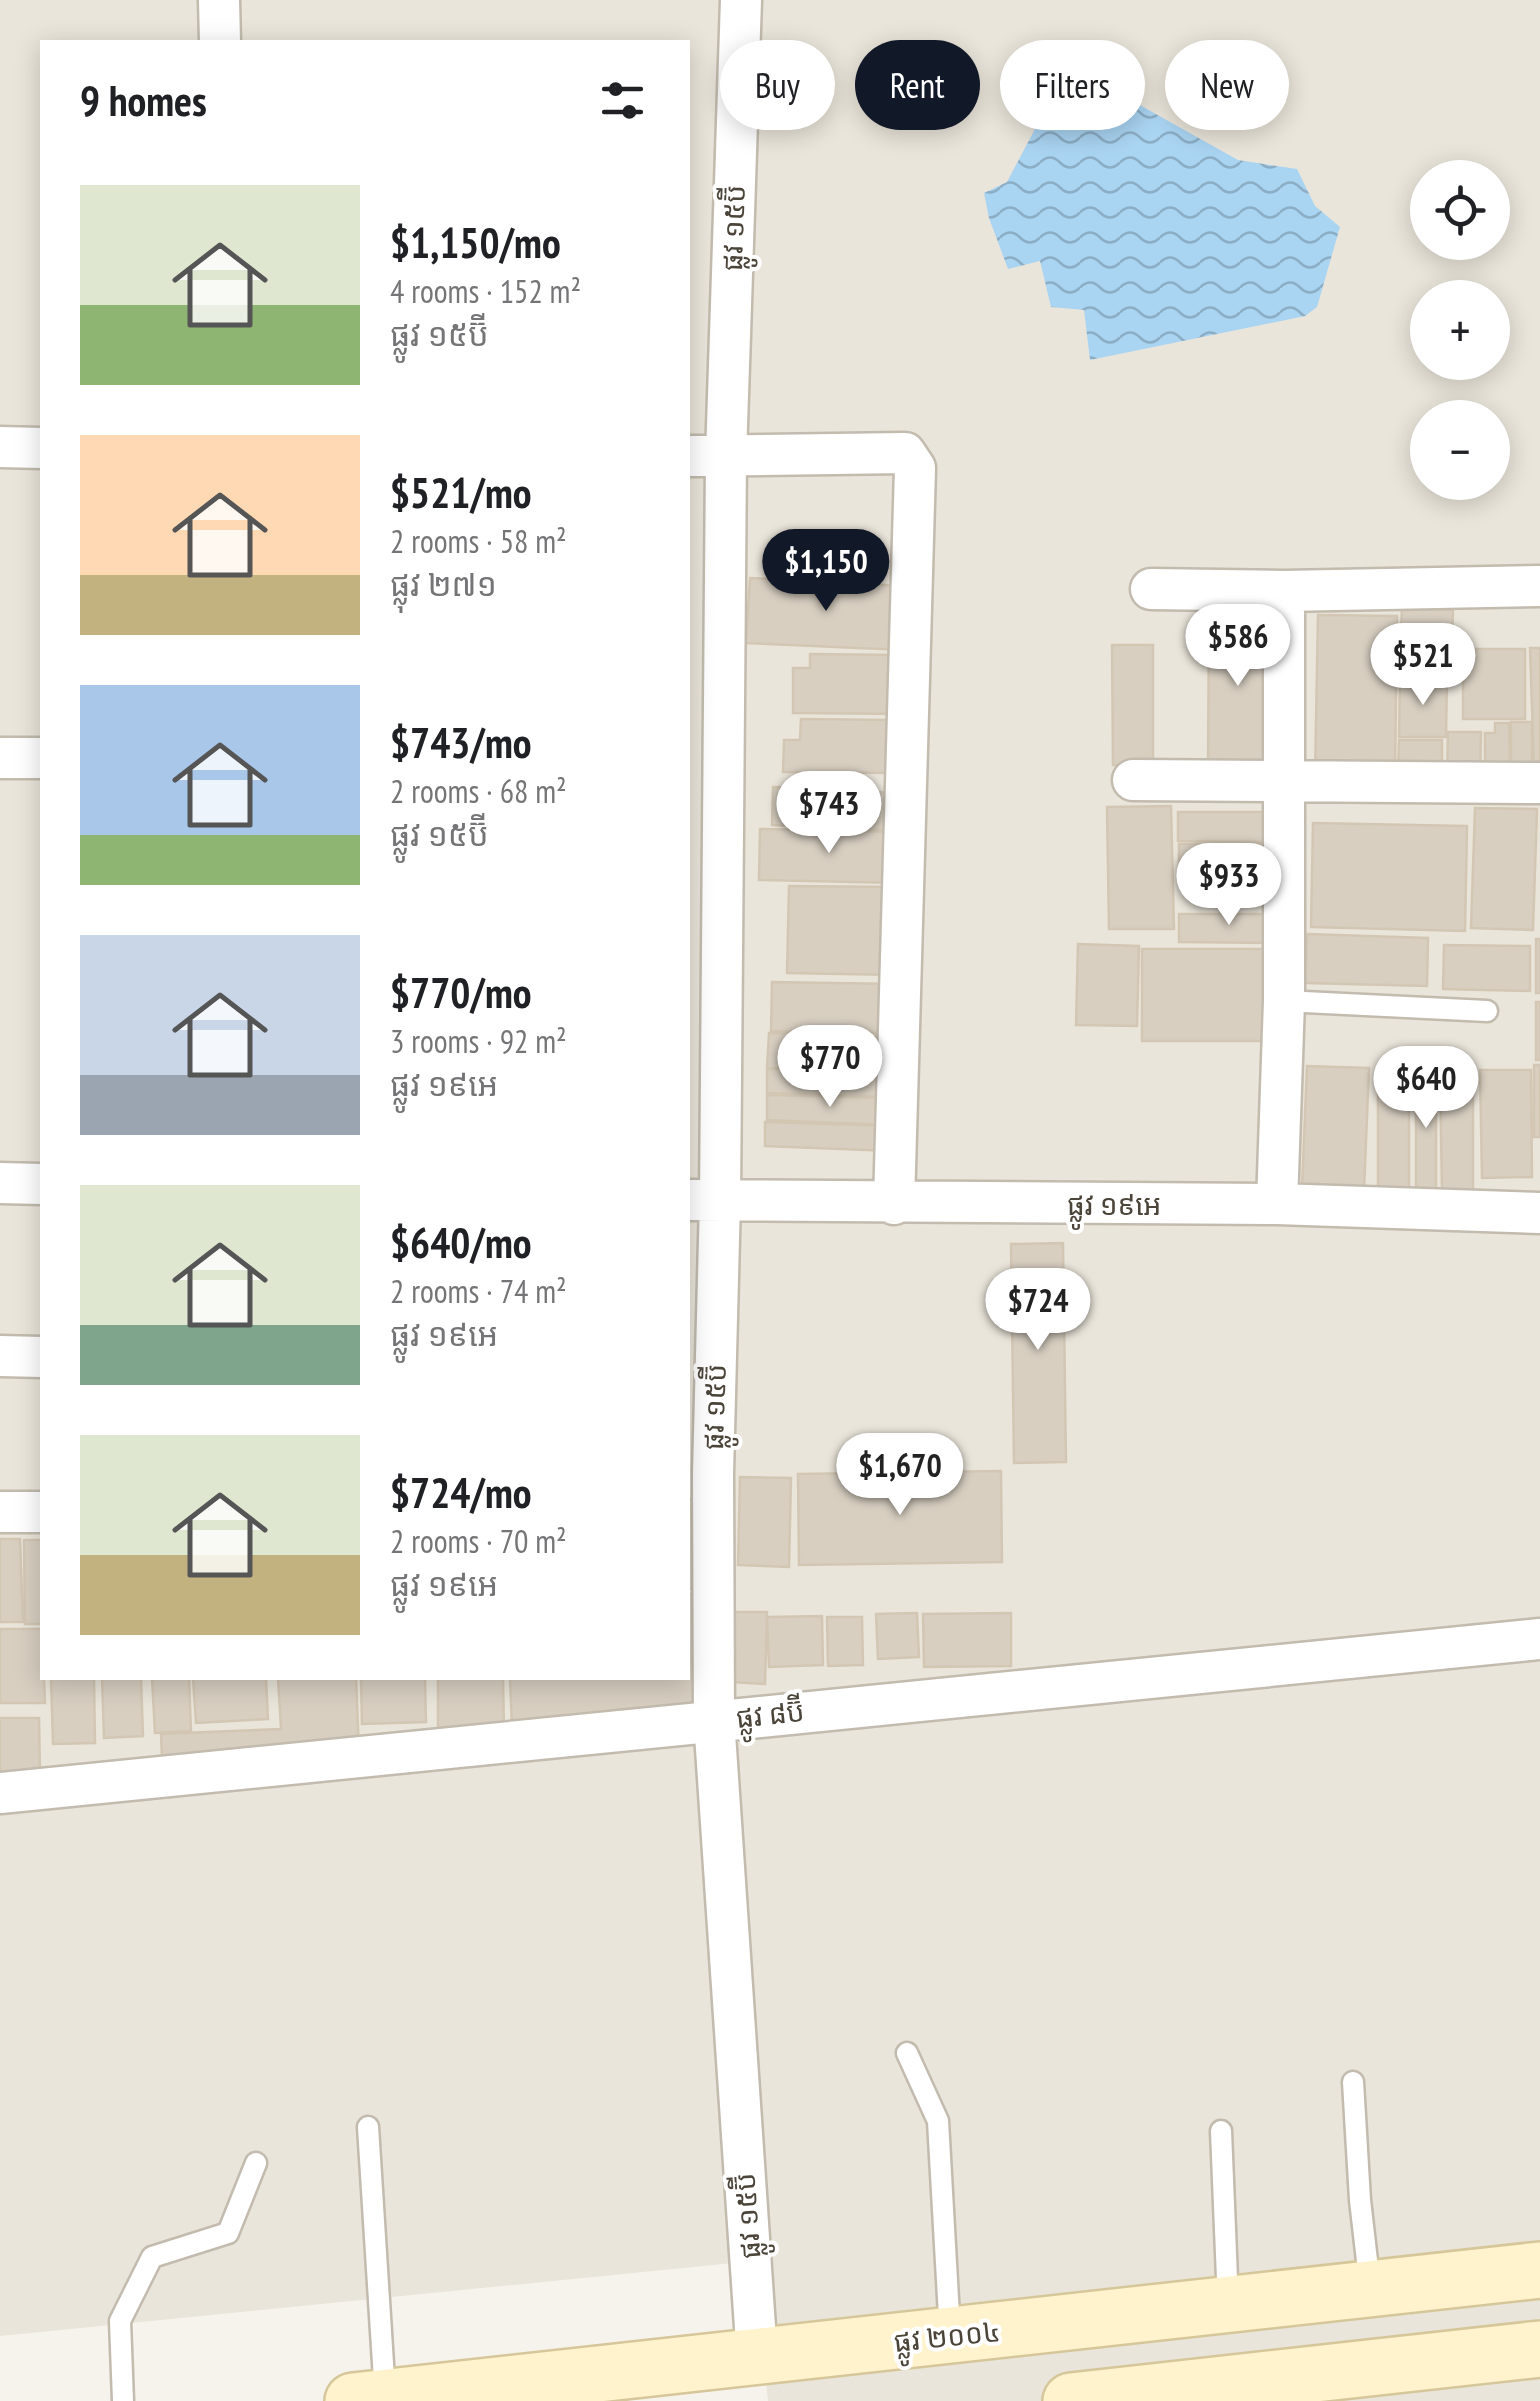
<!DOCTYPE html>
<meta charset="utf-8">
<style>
:root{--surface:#fff;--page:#f2f2f2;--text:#202124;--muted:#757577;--accent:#111827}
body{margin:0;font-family:"PT Sans Narrow","Noto Sans Khmer",sans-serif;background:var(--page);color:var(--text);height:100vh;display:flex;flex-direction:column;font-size:38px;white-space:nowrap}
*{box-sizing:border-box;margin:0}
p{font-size:32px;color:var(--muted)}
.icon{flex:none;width:55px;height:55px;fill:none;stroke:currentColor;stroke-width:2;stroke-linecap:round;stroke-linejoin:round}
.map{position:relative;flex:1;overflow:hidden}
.details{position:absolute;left:40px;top:40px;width:650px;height:1640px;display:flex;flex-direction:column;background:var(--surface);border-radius:0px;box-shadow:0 5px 25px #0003}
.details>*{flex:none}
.guide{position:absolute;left:720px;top:40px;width:670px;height:90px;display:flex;gap:20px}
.tools{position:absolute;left:1410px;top:160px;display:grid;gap:20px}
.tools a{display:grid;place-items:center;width:100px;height:100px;border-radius:50%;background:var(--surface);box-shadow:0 5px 25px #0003;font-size:50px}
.price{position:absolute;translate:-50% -85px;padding:0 22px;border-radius:35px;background:#fff;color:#222;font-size:32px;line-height:65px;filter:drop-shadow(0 2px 5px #0008)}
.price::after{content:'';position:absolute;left:50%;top:60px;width:30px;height:22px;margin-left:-15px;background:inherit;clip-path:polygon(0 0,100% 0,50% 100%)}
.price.selected{background:var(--accent);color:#fff}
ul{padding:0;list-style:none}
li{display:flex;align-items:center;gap:30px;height:250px;padding:0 40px}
li span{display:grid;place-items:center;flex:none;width:280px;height:200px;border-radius:0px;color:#555}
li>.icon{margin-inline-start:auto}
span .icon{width:120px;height:120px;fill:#fffc;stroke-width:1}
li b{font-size:42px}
h2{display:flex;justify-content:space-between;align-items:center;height:120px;padding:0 40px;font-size:42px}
.tag{padding:0 35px;border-radius:45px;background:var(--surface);box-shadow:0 5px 25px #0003;font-size:35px;line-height:90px}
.tag.selected{background:var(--accent);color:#fff}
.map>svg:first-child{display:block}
.residential{fill:#eae5da;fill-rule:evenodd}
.water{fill:url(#water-waves)}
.building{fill:#d8cfc1;stroke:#d3c7b4;stroke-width:2.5}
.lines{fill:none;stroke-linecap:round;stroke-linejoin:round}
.service-casing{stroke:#c2bbae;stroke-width:25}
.minor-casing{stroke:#c2bbae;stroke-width:45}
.secondary-casing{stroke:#d6c79b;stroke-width:60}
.service{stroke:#fff;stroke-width:20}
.minor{stroke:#fff;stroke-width:40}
.secondary{stroke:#fff3cd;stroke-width:55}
.labels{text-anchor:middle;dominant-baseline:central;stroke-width:8;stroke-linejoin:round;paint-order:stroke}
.street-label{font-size:28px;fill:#4b4439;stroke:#fff}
</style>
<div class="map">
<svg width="1540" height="2401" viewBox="0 0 1540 2401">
<defs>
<pattern id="water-waves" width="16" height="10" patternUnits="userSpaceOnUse" patternTransform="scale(2.5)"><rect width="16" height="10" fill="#a9d4f2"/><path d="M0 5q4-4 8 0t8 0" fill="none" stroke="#8caec5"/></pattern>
</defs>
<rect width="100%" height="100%" fill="#f6f3ec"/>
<path class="residential" d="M 0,0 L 1540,0 L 1540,2401 L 768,2401 L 753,2261 L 0,2336 ZM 42,42 L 688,42 L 688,1678 L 42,1678 ZM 1428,178 L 1492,178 L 1492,242 L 1428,242 ZM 1428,298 L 1492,298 L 1492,362 L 1428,362 ZM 1428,418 L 1492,418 L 1492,482 L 1428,482 Z"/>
<path class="water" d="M 1120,94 L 1238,160 L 1297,169 L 1315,206 L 1340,227 L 1317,307 L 1305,316 L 1090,360 L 1084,310 L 1051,307 L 1040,261 L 1008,269 L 989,218 L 984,193 L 1007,182 L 1047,106 L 1075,99 Z"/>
<path class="building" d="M 750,578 L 905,586 L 902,650 L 746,643 Z
M 1209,608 L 1269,608 L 1268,770 L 1208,770 Z
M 1402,608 L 1453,610 L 1451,678 L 1399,676 Z
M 1318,615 L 1397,616 L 1395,777 L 1315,776 Z
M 1112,645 L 1153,645 L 1153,765 L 1113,765 Z
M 1530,648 L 1540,648 L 1540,767 L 1534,767 Z
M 1463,649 L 1525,649 L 1525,719 L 1463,719 Z
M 810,654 L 902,655 L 902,714 L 793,713 L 793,668 L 810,668 Z
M 1400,679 L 1447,680 L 1446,737 L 1399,737 Z
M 801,719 L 894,720 L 893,773 L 783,772 L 784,740 L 800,740 Z
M 1511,722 L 1532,722 L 1532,780 L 1511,779 Z
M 1495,723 L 1509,723 L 1510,779 L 1485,779 L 1485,733 L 1495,733 Z
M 1448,732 L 1481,732 L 1480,778 L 1447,778 Z
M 1399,740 L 1442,740 L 1442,776 L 1398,775 Z
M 773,787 L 901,793 L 899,831 L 772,825 Z
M 1171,806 L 1174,929 L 1109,929 L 1107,807 Z
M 1475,808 L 1537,809 L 1533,930 L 1471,928 Z
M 1178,812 L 1279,812 L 1279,842 L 1178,841 Z
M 1313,823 L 1467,826 L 1465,931 L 1311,927 Z
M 760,829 L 899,832 L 897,883 L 759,880 Z
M 1276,843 L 1276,873 L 1179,874 L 1179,844 Z
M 789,886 L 896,887 L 895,975 L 787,973 Z
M 1179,914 L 1278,914 L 1278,943 L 1179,942 Z
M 1307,934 L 1428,938 L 1427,986 L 1305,983 Z
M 1536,939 L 1540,939 L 1540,993 L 1536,993 Z
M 1078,944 L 1139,946 L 1137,1026 L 1076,1025 Z
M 1444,945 L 1530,946 L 1530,991 L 1443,989 Z
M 1142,949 L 1269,949 L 1269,1041 L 1142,1041 Z
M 772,982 L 894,984 L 893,1033 L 771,1031 Z
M 1536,1002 L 1540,1002 L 1540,1060 L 1536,1060 Z
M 769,1033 L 893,1036 L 892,1071 L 767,1068 Z
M 1534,1065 L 1540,1065 L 1540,1137 L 1534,1137 Z
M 1307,1066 L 1369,1068 L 1364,1191 L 1302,1188 Z
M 767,1069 L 890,1073 L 890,1097 L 767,1093 Z
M 1440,1070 L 1473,1070 L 1473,1192 L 1442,1193 Z
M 1480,1070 L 1531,1070 L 1532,1177 L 1482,1178 Z
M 1416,1071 L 1436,1071 L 1436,1191 L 1416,1191 Z
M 1378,1073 L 1409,1073 L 1409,1189 L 1378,1190 Z
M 767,1095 L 891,1098 L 890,1125 L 767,1120 Z
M 765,1122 L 890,1126 L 890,1151 L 765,1146 Z
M 1063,1243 L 1066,1462 L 1014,1463 L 1011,1244 Z
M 1001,1471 L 1002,1562 L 799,1565 L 798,1474 Z
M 740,1477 L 791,1478 L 789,1567 L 738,1565 Z
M 688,1499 L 695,1499 L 696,1589 L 688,1589 Z
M 0,1539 L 20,1539 L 23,1622 L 0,1622 Z
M 24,1540 L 42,1540 L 42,1624 L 25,1624 Z
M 688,1594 L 694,1594 L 698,1720 L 512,1727 L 510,1678 L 688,1678 Z
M 735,1612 L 767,1612 L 765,1684 L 733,1682 Z
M 917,1613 L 919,1657 L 878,1659 L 876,1614 Z
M 1011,1613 L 1011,1666 L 924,1667 L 923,1614 Z
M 822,1616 L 823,1665 L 769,1667 L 767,1617 Z
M 827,1617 L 862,1617 L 863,1665 L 828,1666 Z
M 0,1629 L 42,1629 L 45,1703 L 0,1703 Z
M 94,1678 L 95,1743 L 53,1744 L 51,1679 Z
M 102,1678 L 141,1678 L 143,1736 L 104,1738 Z
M 152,1678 L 189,1678 L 191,1731 L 155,1733 Z
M 193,1678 L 266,1678 L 268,1719 L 196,1723 Z
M 278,1678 L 356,1678 L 359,1752 L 162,1761 L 161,1734 L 281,1729 Z
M 361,1678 L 425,1678 L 426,1722 L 362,1724 Z
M 438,1678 L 503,1678 L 504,1731 L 438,1732 Z
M 0,1718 L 39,1718 L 40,1773 L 0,1774 Z"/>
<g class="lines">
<defs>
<path id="service" d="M 1284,1001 L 1487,1011
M 907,2053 L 938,2121 L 950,2334
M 1353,2082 L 1360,2200 L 1370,2287
M 368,2127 L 385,2395
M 1221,2131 L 1228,2303
M 123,2401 L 120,2321 L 152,2257 L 228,2233 L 256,2163"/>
<path id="minor" d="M 219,0 L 220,42
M 741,0 L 726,456 L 720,1200 L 713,1473 L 714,1719 L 757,2357
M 0,447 L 42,448
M 688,456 L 905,453 L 915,468 L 894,1204
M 1151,589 L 1284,591 L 1540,586
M 0,758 L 42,758
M 1133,780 L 1540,783
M 0,1183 L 42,1184
M 688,1200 L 1277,1204 L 1540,1213
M 1277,1204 L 1284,1001 L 1284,591
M 0,1356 L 42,1357
M 0,1512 L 42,1512
M 0,1793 L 1540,1639"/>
<path id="secondary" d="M 353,2401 L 1540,2270
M 1071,2401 L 1540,2349"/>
</defs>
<use href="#service" class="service-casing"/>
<use href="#minor" class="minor-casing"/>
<use href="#secondary" class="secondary-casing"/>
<use href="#service" class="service"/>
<use href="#minor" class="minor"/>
<use href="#secondary" class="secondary"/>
</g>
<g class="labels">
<g class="street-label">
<text transform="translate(733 228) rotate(-88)">ផ្លូវ ១៥ប៊ី</text>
<text x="1114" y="1204">ផ្លូវ ១៩អេ</text>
<text transform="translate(714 1407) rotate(-88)">ផ្លូវ ១៥ប៊ី</text>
<text transform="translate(770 1714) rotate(-6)">ផ្លូវ ៨ប៊ី</text>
<text transform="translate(747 2216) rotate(-94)">ផ្លូវ ១៥ប៊ី</text>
<text transform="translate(947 2336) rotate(-6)">ផ្លូវ ២០០៤</text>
</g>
</g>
</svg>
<div class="tools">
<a><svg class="icon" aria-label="locate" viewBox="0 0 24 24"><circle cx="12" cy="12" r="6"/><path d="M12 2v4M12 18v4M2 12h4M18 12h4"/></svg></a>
<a>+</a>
<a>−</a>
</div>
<b class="price selected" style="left:826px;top:614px">$1,150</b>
<b class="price" style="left:1238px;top:689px">$586</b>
<b class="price" style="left:1423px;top:708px">$521</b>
<b class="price" style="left:829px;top:856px">$743</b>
<b class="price" style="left:1229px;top:928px">$933</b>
<b class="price" style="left:830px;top:1110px">$770</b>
<b class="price" style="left:1426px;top:1131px">$640</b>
<b class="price" style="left:1038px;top:1353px">$724</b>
<b class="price" style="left:900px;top:1518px">$1,670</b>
<div class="guide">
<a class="tag">Buy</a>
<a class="tag selected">Rent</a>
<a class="tag">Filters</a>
<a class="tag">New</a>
</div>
<section class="details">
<h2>9 homes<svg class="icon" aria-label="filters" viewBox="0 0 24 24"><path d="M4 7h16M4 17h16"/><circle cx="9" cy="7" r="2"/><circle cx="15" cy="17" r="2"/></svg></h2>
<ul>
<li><span style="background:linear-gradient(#dfe7d0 60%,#8fb573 0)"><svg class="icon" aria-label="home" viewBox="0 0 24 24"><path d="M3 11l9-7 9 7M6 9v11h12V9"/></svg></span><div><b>$1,150/mo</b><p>4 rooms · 152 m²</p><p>ផ្លូវ ១៥ប៊ី</p></div></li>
<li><span style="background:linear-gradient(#ffd9b3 70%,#c2b280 0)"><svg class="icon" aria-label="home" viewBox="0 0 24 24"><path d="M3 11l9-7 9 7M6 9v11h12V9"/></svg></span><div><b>$521/mo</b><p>2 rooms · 58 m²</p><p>ផ្លុវ ២៧១</p></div></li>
<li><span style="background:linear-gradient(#a9c7e8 75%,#8fb573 0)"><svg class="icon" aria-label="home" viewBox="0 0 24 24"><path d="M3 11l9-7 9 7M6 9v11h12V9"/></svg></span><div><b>$743/mo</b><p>2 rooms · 68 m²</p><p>ផ្លូវ ១៥ប៊ី</p></div></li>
<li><span style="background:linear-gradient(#c9d6e8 70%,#9aa5b1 0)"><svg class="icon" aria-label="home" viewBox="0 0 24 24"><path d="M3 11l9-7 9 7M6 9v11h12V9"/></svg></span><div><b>$770/mo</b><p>3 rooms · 92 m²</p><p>ផ្លូវ ១៩អេ</p></div></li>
<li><span style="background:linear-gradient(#dfe7d0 70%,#7fa58c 0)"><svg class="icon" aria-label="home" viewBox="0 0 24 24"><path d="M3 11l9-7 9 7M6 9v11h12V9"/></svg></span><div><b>$640/mo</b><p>2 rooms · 74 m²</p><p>ផ្លូវ ១៩អេ</p></div></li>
<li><span style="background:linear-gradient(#dfe7d0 60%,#c2b280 0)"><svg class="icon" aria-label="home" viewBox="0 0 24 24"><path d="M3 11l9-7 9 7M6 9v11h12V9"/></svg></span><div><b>$724/mo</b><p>2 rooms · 70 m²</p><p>ផ្លូវ ១៩អេ</p></div></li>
</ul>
</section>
</div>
